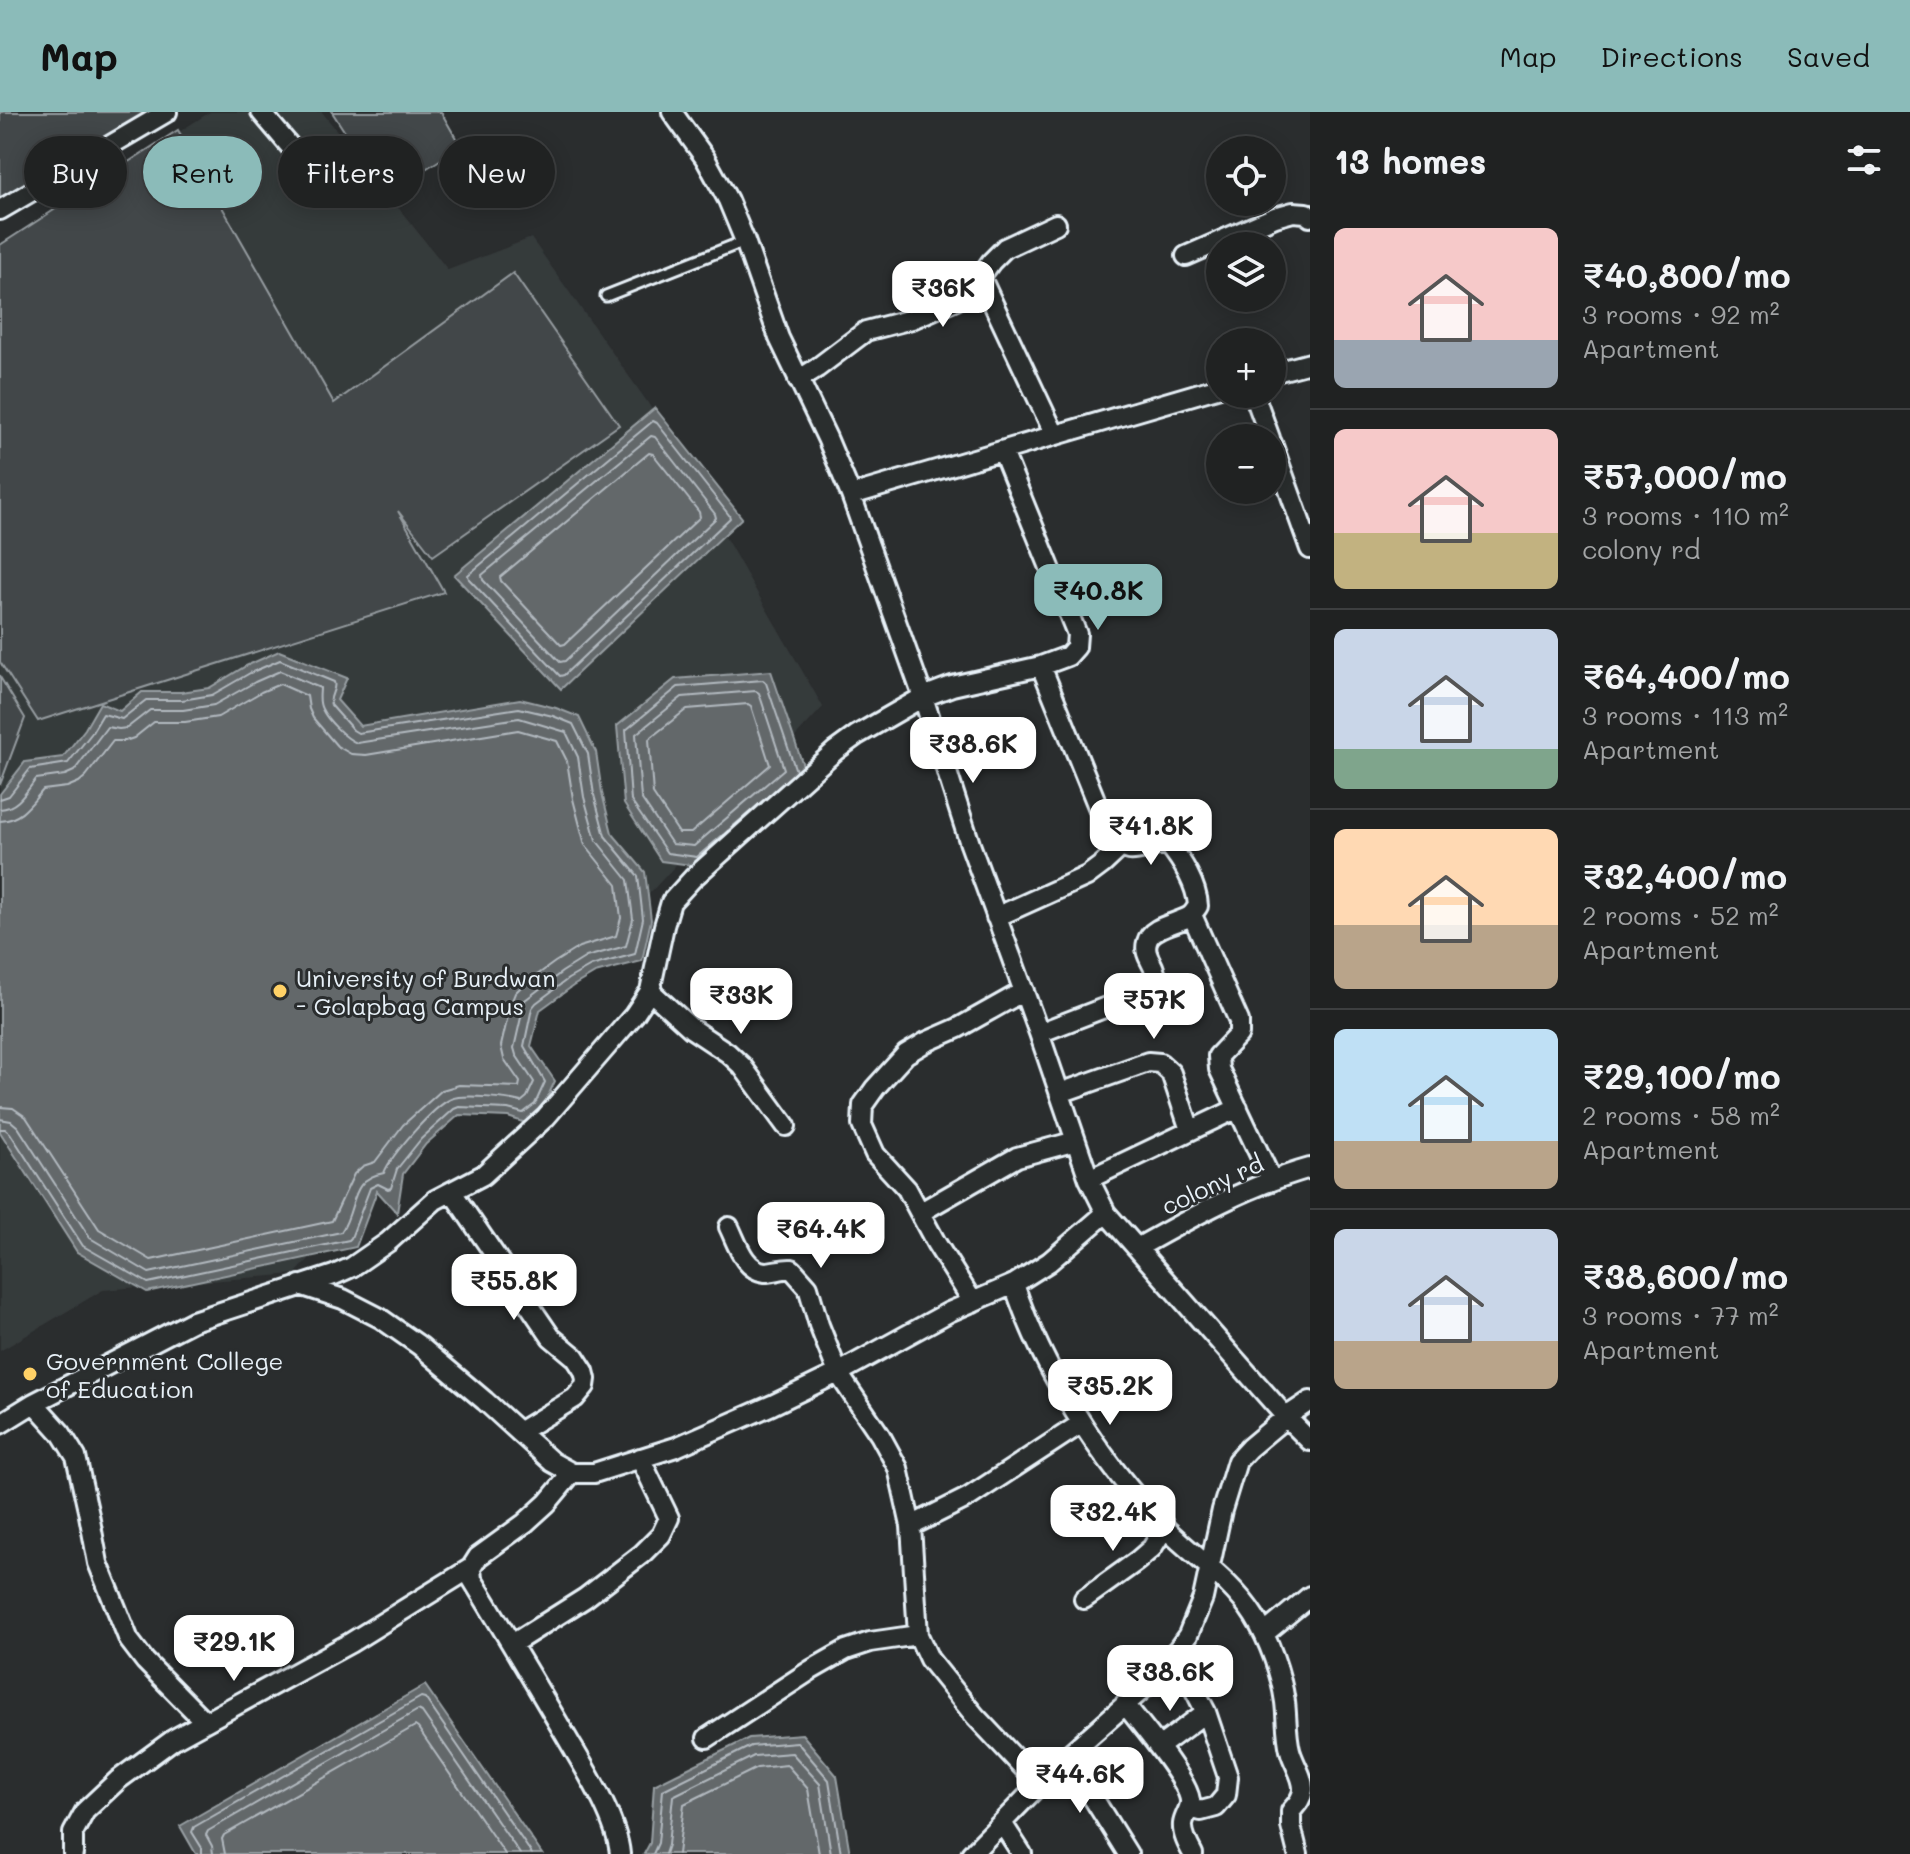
<!DOCTYPE html>
<meta charset="utf-8">
<style>
:root{--surface:#202222;--page:#2d2f2f;--text:#f1f3f6;--muted:#a2a4a5;--line:#3d3f40;--accent:#8bbbb9}
body{margin:0;font-family:Mali,sans-serif;background:var(--page);color:var(--text);height:100vh;display:flex;flex-direction:column;font-size:30px;white-space:nowrap}
*{box-sizing:border-box;margin:0}
p{font-size:26px;color:var(--muted)}
.icon{flex:none;width:44px;height:44px;fill:none;stroke:currentColor;stroke-width:2;stroke-linecap:round;stroke-linejoin:round}
.map{position:relative;flex:1;overflow:hidden}
.details{display:flex;flex-direction:column;background:var(--surface);width:600px}
.details>*{flex:none}
.banner{position:absolute;left:24px;top:24px;width:760px;height:72px;display:flex;gap:16px}
.controls{position:absolute;left:1206px;top:24px;display:grid;gap:16px}
.controls a{display:grid;place-items:center;width:80px;height:80px;border-radius:50%;background:var(--surface);box-shadow:0 4px 20px #0003,0 0 0 2px var(--line);font-size:40px}
.price{position:absolute;translate:-50% -68px;padding:0 18px;border-radius:16px;background:#fff;color:#222;font-size:26px;line-height:52px;filter:drop-shadow(0 2px 4px #0008)}
.price::after{content:'';position:absolute;left:50%;top:48px;width:24px;height:18px;margin-left:-12px;background:inherit;clip-path:polygon(0 0,100% 0,50% 100%)}
.price.current{background:var(--accent);color:#111}
ul{padding:0;list-style:none}
li{display:flex;align-items:center;gap:24px;height:200px;padding:0 24px}
li+li{border-top:2px solid var(--line)}
li span{display:grid;place-items:center;flex:none;width:224px;height:160px;border-radius:12px;color:#555}
li>.icon{margin-inline-start:auto}
span .icon{width:96px;height:96px;fill:#fffc;stroke-width:1}
li b{font-size:34px}
h2{display:flex;justify-content:space-between;align-items:center;height:96px;padding:0 24px;font-size:34px}
.tag{padding:0 28px;border-radius:36px;background:var(--surface);box-shadow:0 4px 20px #0003,0 0 0 2px var(--line);font-size:28px;line-height:72px}
.tag.current{background:var(--accent);color:#111}
header{display:flex;align-items:center;gap:48px;box-sizing:border-box;height:112px;padding:0 40px;background:var(--accent);color:#111}
header strong{font-size:38px}
nav{display:flex;gap:44px;margin-inline-start:auto;font-size:28px}
main{display:flex;flex:1;min-height:0}
.map>svg:first-child{display:block}
.built{fill:#363a3b}
.green{fill:#424648;stroke:#959ca0;stroke-width:2}
.water{fill:#63686b;stroke:#989fa3;stroke-width:2}
.lines{fill:none;stroke-linecap:round;stroke-linejoin:round}
.shore{stroke:#b3bac0;stroke-width:2}
.lane-casing{stroke:#e8f1f8;stroke-width:15}
.street-casing{stroke:#e8f1f8;stroke-width:24}
.lane{stroke:#2a2d2e;stroke-width:9}
.street{stroke:#2a2d2e;stroke-width:18}
.poi-dot{fill:#ffd166;stroke:#2a2d2e;stroke-width:3}
.labels{text-anchor:middle;dominant-baseline:central;stroke-width:6;stroke-linejoin:round;paint-order:stroke}
.poi-label{font-size:24px;fill:#e8f1f8;stroke:#2a2d2e;text-anchor:start}
.street-label{font-size:24px;fill:#e8f1f8;stroke:#2a2d2e}
</style>
<header>
<strong>Map</strong>
<nav><a>Map</a><a>Directions</a><a>Saved</a></nav>
</header>
<main>
<div class="map">
<svg width="1310" height="1742" viewBox="0 0 1310 1742">
<rect width="100%" height="100%" fill="#2a2d2e"/>
<filter id="ink" filterUnits="userSpaceOnUse"><feTurbulence type="fractalNoise" baseFrequency=".0125" numOctaves="2"/><feDisplacementMap in="SourceGraphic" scale="16" xChannelSelector="R" yChannelSelector="G"/><feConvolveMatrix kernelMatrix="1 2 1 2 8 2 1 2 1" color-interpolation-filters="sRGB"/></filter>
<g filter="url(#ink)">
<path class="built" d="M 210,0 L 322,0 L 448,158 L 531,126 L 648,291 L 823,595 L 295,1162 L 103,1178 L 0,1239 L 0,135 Z"/>
<path class="green" d="M 0,0 L 155,0 L 0,97 Z
M 332,0 L 441,0 L 461,35 L 385,82 Z
M 178,18 L 334,291 L 513,161 L 619,313 L 433,444 L 398,399 L 444,480 L 38,609 L 0,550 L 0,133 Z
M 0,565 L 25,606 L 0,673 Z"/>
<path class="water" d="M 655,296 L 742,406 L 561,577 L 454,463 Z
M 279,539 L 347,566 L 337,588 L 360,614 L 520,587 L 556,596 L 579,605 L 596,640 L 602,681 L 612,721 L 645,760 L 651,808 L 642,849 L 595,861 L 573,874 L 540,898 L 531,934 L 555,969 L 542,997 L 526,1011 L 508,1005 L 459,1003 L 426,1032 L 403,1062 L 397,1101 L 377,1079 L 356,1135 L 147,1180 L 77,1140 L 0,1020 L 0,682 L 25,650 L 63,645 L 85,617 L 100,591 L 120,599 L 142,580 L 181,580 L 209,576 L 246,554 Z
M 771,559 L 806,662 L 699,754 L 661,749 L 624,692 L 617,614 L 675,567 Z
M 425,1573 L 542,1742 L 196,1742 L 180,1714 Z
M 802,1622 L 837,1664 L 850,1742 L 644,1742 L 650,1731 L 654,1673 L 749,1626 Z"/>
<g class="lines">
<path class="shore" d="M 653,309 L 657,311 L 729,403 L 730,406 L 564,563 L 560,564 L 469,467 L 468,463 Z
M 651,324 L 655,325 L 715,402 L 716,406 L 565,549 L 560,550 L 483,468 L 482,463 Z
M 649,341 L 653,342 L 699,400 L 700,405 L 565,532 L 561,533 L 501,469 L 500,465 Z
M 756,579 L 759,581 L 784,657 L 694,734 L 672,732 L 641,686 L 636,622 L 682,585 Z
M 748,592 L 751,594 L 770,653 L 691,721 L 679,721 L 653,682 L 649,627 L 687,597 Z
M 772,681 L 697,745 L 667,741 L 631,689 L 626,618 L 678,575 L 763,568 L 766,571 L 796,659
M 0,687 L 9,684 L 30,657 L 68,651 L 91,622 L 103,602 L 122,607 L 146,588 L 182,588 L 212,583 L 250,561 L 280,548 L 334,570 C 337,578 328,584 331,593 L 353,618 L 358,621 L 519,596 L 553,604 L 573,612 L 588,642 L 594,683 L 605,724 L 638,764 L 643,807 L 635,842 L 591,854 L 568,867 L 536,891 L 532,896 L 524,934 L 545,970 L 535,992 L 523,1001 L 508,997 L 459,995 L 454,997 L 421,1027 L 397,1057 L 391,1076 L 388,1077 L 378,1072 L 370,1076 L 351,1126 L 349,1128 L 148,1171 L 83,1134 L 10,1021 L 5,1017 L 0,1017
M 0,697 C 18,696 26,680 36,667 L 65,663 L 74,659 L 107,615 L 119,617 L 127,616 L 150,598 L 183,598 L 214,593 L 255,570 L 280,559 L 320,576 C 320,582 318,590 322,597 C 327,608 346,627 357,631 L 519,606 L 566,620 L 578,645 L 584,685 L 596,728 L 628,768 L 633,807 L 626,834 L 586,845 L 562,860 L 525,888 L 514,936 L 516,943 L 534,970 L 527,985 L 521,990 C 509,986 462,982 451,987 C 434,994 391,1043 384,1061 C 348,1067 358,1095 341,1120 L 149,1161 L 90,1126 L 18,1015 L 11,1009 L 0,1007
M 0,709 C 21,708 30,693 43,678 L 67,675 L 79,670 L 86,664 L 113,629 L 125,629 L 134,626 L 154,610 L 185,610 L 218,605 L 261,580 L 280,572 L 307,584 L 309,597 L 313,606 L 337,634 L 351,642 L 366,643 L 518,618 L 557,629 L 567,649 L 573,687 L 585,733 L 617,773 L 621,806 L 616,824 L 579,835 L 555,850 L 522,874 L 515,881 L 511,891 L 501,934 L 504,947 L 520,970 L 519,975 L 459,973 L 442,978 L 403,1013 L 375,1050 L 363,1054 L 354,1062 L 332,1109 L 151,1148 L 99,1117 L 26,1005 L 13,996 L 0,995
M 202,1742 L 202,1736 L 192,1720 L 194,1715 L 421,1585 L 425,1586 L 532,1742
M 213,1742 L 212,1734 L 206,1723 L 208,1719 L 418,1598 L 422,1600 L 520,1742
M 225,1742 L 222,1727 L 224,1723 L 415,1614 L 418,1616 L 505,1742
M 653,1742 L 658,1731 L 663,1678 L 751,1634 L 797,1630 L 829,1668 L 841,1742
M 665,1742 L 668,1733 L 673,1684 L 754,1644 L 792,1641 L 820,1672 L 831,1742
M 678,1742 L 684,1692 L 757,1656 L 787,1653 L 808,1677 L 819,1742"/>
<defs>
<path id="lane" d="M 606,184 L 745,129"/>
<path id="street" d="M 261,0 L 311,59 L 323,64 L 336,64 L 378,46
M 672,0 L 705,46 L 728,88 L 745,129 L 779,226 L 827,326 L 851,383 L 923,585 L 970,732 L 1039,921 L 1089,1067 L 1106,1101 L 1286,1305 L 1310,1329
M 0,98 L 167,0
M 1186,144 L 1275,105 L 1293,100 L 1306,101 L 1310,105
M 981,166 L 1055,323
M 1272,261 L 1310,251
M 798,268 L 817,256 L 866,219 L 912,207 L 956,188 L 971,178 L 991,150 L 1005,136 L 1056,112
M 1254,282 L 1270,326
M 1272,331 L 1310,437
M 851,383 L 1220,275
M 1192,803 L 1239,909 L 1239,922 L 1218,944 L 1219,957 L 1272,1069
M 996,805 L 1087,764 L 1103,752 L 1120,736
M 650,879 L 692,917 L 728,941 L 742,954 L 786,1014
M 1039,921 L 1143,881 C 1171,858 1141,851 1147,830 C 1151,814 1177,812 1190,804 C 1194,801 1195,798 1198,794 C 1197,773 1182,749 1169,733 C 1142,730 1134,750 1111,727 L 1041,554
M 1060,981 L 1148,950 L 1160,951 L 1171,961 L 1190,1018
M 1089,1067 L 1238,996
M 452,1080 L 551,1225 L 575,1245 L 584,1259 L 586,1267 L 585,1274 L 575,1286 L 519,1320
M 921,1100 L 1017,1045 L 1076,1029
M 729,1115 C 737,1131 744,1158 765,1160 C 774,1160 783,1156 792,1157 L 808,1175 L 819,1213 L 838,1261 L 880,1323 L 898,1356 L 911,1414 L 918,1523 L 929,1547 L 975,1604 L 1039,1672
M 1137,1136 C 1192,1105 1249,1073 1310,1056
M 1014,1172 C 1042,1258 1100,1349 1163,1414 C 1192,1443 1232,1469 1254,1504 C 1269,1528 1281,1561 1285,1590 C 1287,1606 1286,1622 1290,1638 C 1293,1651 1304,1665 1303,1678 C 1302,1687 1297,1692 1291,1699 L 1291,1714 L 1298,1742
M 300,1173 L 343,1187 L 380,1206 L 420,1234 L 485,1289 L 552,1350 L 572,1361 L 594,1361 L 676,1335 L 772,1293 L 838,1261 L 949,1200 L 1014,1172 L 1049,1150 L 1106,1101
M 973,1190 L 936,1131 L 907,1077 L 875,1042 L 862,1013 L 863,993 L 875,976 L 906,942 L 926,930 L 958,916 L 1024,879
M 34,1291 L 61,1321 L 76,1345 L 89,1403 L 98,1451 L 129,1528 L 145,1549 L 205,1610
M 0,1312 L 34,1291 L 193,1209 L 334,1163 L 352,1155 L 388,1130 L 435,1088 L 483,1063 L 546,1005 L 634,903 L 650,879 L 664,814 L 671,790 L 693,766 L 835,639 L 857,623 L 923,585 L 952,574 L 1041,554 L 1068,544 L 1076,535 L 1077,522 L 1003,340
M 572,1361 L 547,1391 L 525,1411 L 478,1445 L 471,1456 L 472,1467 C 505,1521 538,1576 570,1631 C 587,1660 617,1708 620,1742
M 911,1414 L 969,1385 L 1082,1311
M 1084,1487 L 1137,1449 L 1152,1436 L 1165,1415
M 1264,1522 L 1310,1484
M 512,1532 L 585,1486 L 642,1442 L 661,1423 L 669,1406 L 640,1346
M 1175,1540 L 1206,1600 L 1228,1665 L 1226,1683 L 1216,1695 L 1201,1699 L 1190,1696
M 1125,1592 C 1140,1612 1187,1666 1190,1688 C 1191,1697 1184,1703 1183,1712 C 1182,1722 1188,1733 1193,1742
M 707,1626 L 811,1558 L 846,1538 L 870,1530 L 918,1523
M 1159,1635 L 1206,1600
M 1067,1644 L 1128,1742
M 1002,1711 L 1022,1742
M 73,1742 L 73,1721 L 85,1699 L 118,1668 L 174,1627 L 350,1531 L 471,1456
M 971,1742 L 1067,1644 L 1160,1562 L 1188,1523 L 1203,1486 L 1222,1398 L 1237,1349 L 1249,1336 L 1286,1305 L 1310,1289"/>
</defs>
<use href="#lane" class="lane-casing"/>
<use href="#street" class="street-casing"/>
<use href="#lane" class="lane"/>
<use href="#street" class="street"/>
</g>
</g>
<g class="poi-dot">
<circle cx="280" cy="879" r="8"/>
<circle cx="30" cy="1262" r="8"/>
</g>
<g class="labels">
<g class="poi-label">
<text x="296" y="865">University of Burdwan<tspan x="296" dy="28">- Golapbag Campus</tspan></text>
<text x="46" y="1248">Government College<tspan x="46" dy="28">of Education</tspan></text>
</g>
<g class="street-label">
<text transform="translate(1212 1072) rotate(-25)">colony rd</text>
</g>
</g>
</svg>
<div class="controls">
<a><svg class="icon" aria-label="locate" viewBox="0 0 24 24"><circle cx="12" cy="12" r="6"/><path d="M12 2v4M12 18v4M2 12h4M18 12h4"/></svg></a>
<a><svg class="icon" aria-label="layers" viewBox="0 0 24 24"><path d="M12 4l9 5-9 5-9-5zM3 14l9 5 9-5"/></svg></a>
<a>+</a>
<a>−</a>
</div>
<b class="price" style="left:943px;top:217px">₹36K</b>
<b class="price current" style="left:1098px;top:520px">₹40.8K</b>
<b class="price" style="left:973px;top:673px">₹38.6K</b>
<b class="price" style="left:1151px;top:755px">₹41.8K</b>
<b class="price" style="left:741px;top:924px">₹33K</b>
<b class="price" style="left:1154px;top:929px">₹57K</b>
<b class="price" style="left:821px;top:1158px">₹64.4K</b>
<b class="price" style="left:514px;top:1210px">₹55.8K</b>
<b class="price" style="left:1110px;top:1315px">₹35.2K</b>
<b class="price" style="left:1113px;top:1441px">₹32.4K</b>
<b class="price" style="left:234px;top:1571px">₹29.1K</b>
<b class="price" style="left:1170px;top:1601px">₹38.6K</b>
<b class="price" style="left:1080px;top:1703px">₹44.6K</b>
<div class="banner">
<a class="tag">Buy</a>
<a class="tag current">Rent</a>
<a class="tag">Filters</a>
<a class="tag">New</a>
</div>
</div>
<section class="details">
<h2>13 homes<svg class="icon" aria-label="filters" viewBox="0 0 24 24"><path d="M4 7h16M4 17h16"/><circle cx="9" cy="7" r="2"/><circle cx="15" cy="17" r="2"/></svg></h2>
<ul>
<li><span style="background:linear-gradient(#f6c9c9 70%,#9aa5b1 0)"><svg class="icon" aria-label="home" viewBox="0 0 24 24"><path d="M3 11l9-7 9 7M6 9v11h12V9"/></svg></span><div><b>₹40,800/mo</b><p>3 rooms · 92 m²</p><p>Apartment</p></div></li>
<li><span style="background:linear-gradient(#f6c9c9 65%,#c2b280 0)"><svg class="icon" aria-label="home" viewBox="0 0 24 24"><path d="M3 11l9-7 9 7M6 9v11h12V9"/></svg></span><div><b>₹57,000/mo</b><p>3 rooms · 110 m²</p><p>colony rd</p></div></li>
<li><span style="background:linear-gradient(#c9d6e8 75%,#7fa58c 0)"><svg class="icon" aria-label="home" viewBox="0 0 24 24"><path d="M3 11l9-7 9 7M6 9v11h12V9"/></svg></span><div><b>₹64,400/mo</b><p>3 rooms · 113 m²</p><p>Apartment</p></div></li>
<li><span style="background:linear-gradient(#ffd9b3 60%,#b9a48a 0)"><svg class="icon" aria-label="home" viewBox="0 0 24 24"><path d="M3 11l9-7 9 7M6 9v11h12V9"/></svg></span><div><b>₹32,400/mo</b><p>2 rooms · 52 m²</p><p>Apartment</p></div></li>
<li><span style="background:linear-gradient(#bfe0f5 70%,#b9a48a 0)"><svg class="icon" aria-label="home" viewBox="0 0 24 24"><path d="M3 11l9-7 9 7M6 9v11h12V9"/></svg></span><div><b>₹29,100/mo</b><p>2 rooms · 58 m²</p><p>Apartment</p></div></li>
<li><span style="background:linear-gradient(#c9d6e8 70%,#b9a48a 0)"><svg class="icon" aria-label="home" viewBox="0 0 24 24"><path d="M3 11l9-7 9 7M6 9v11h12V9"/></svg></span><div><b>₹38,600/mo</b><p>3 rooms · 77 m²</p><p>Apartment</p></div></li>
</ul>
</section>
</main>
